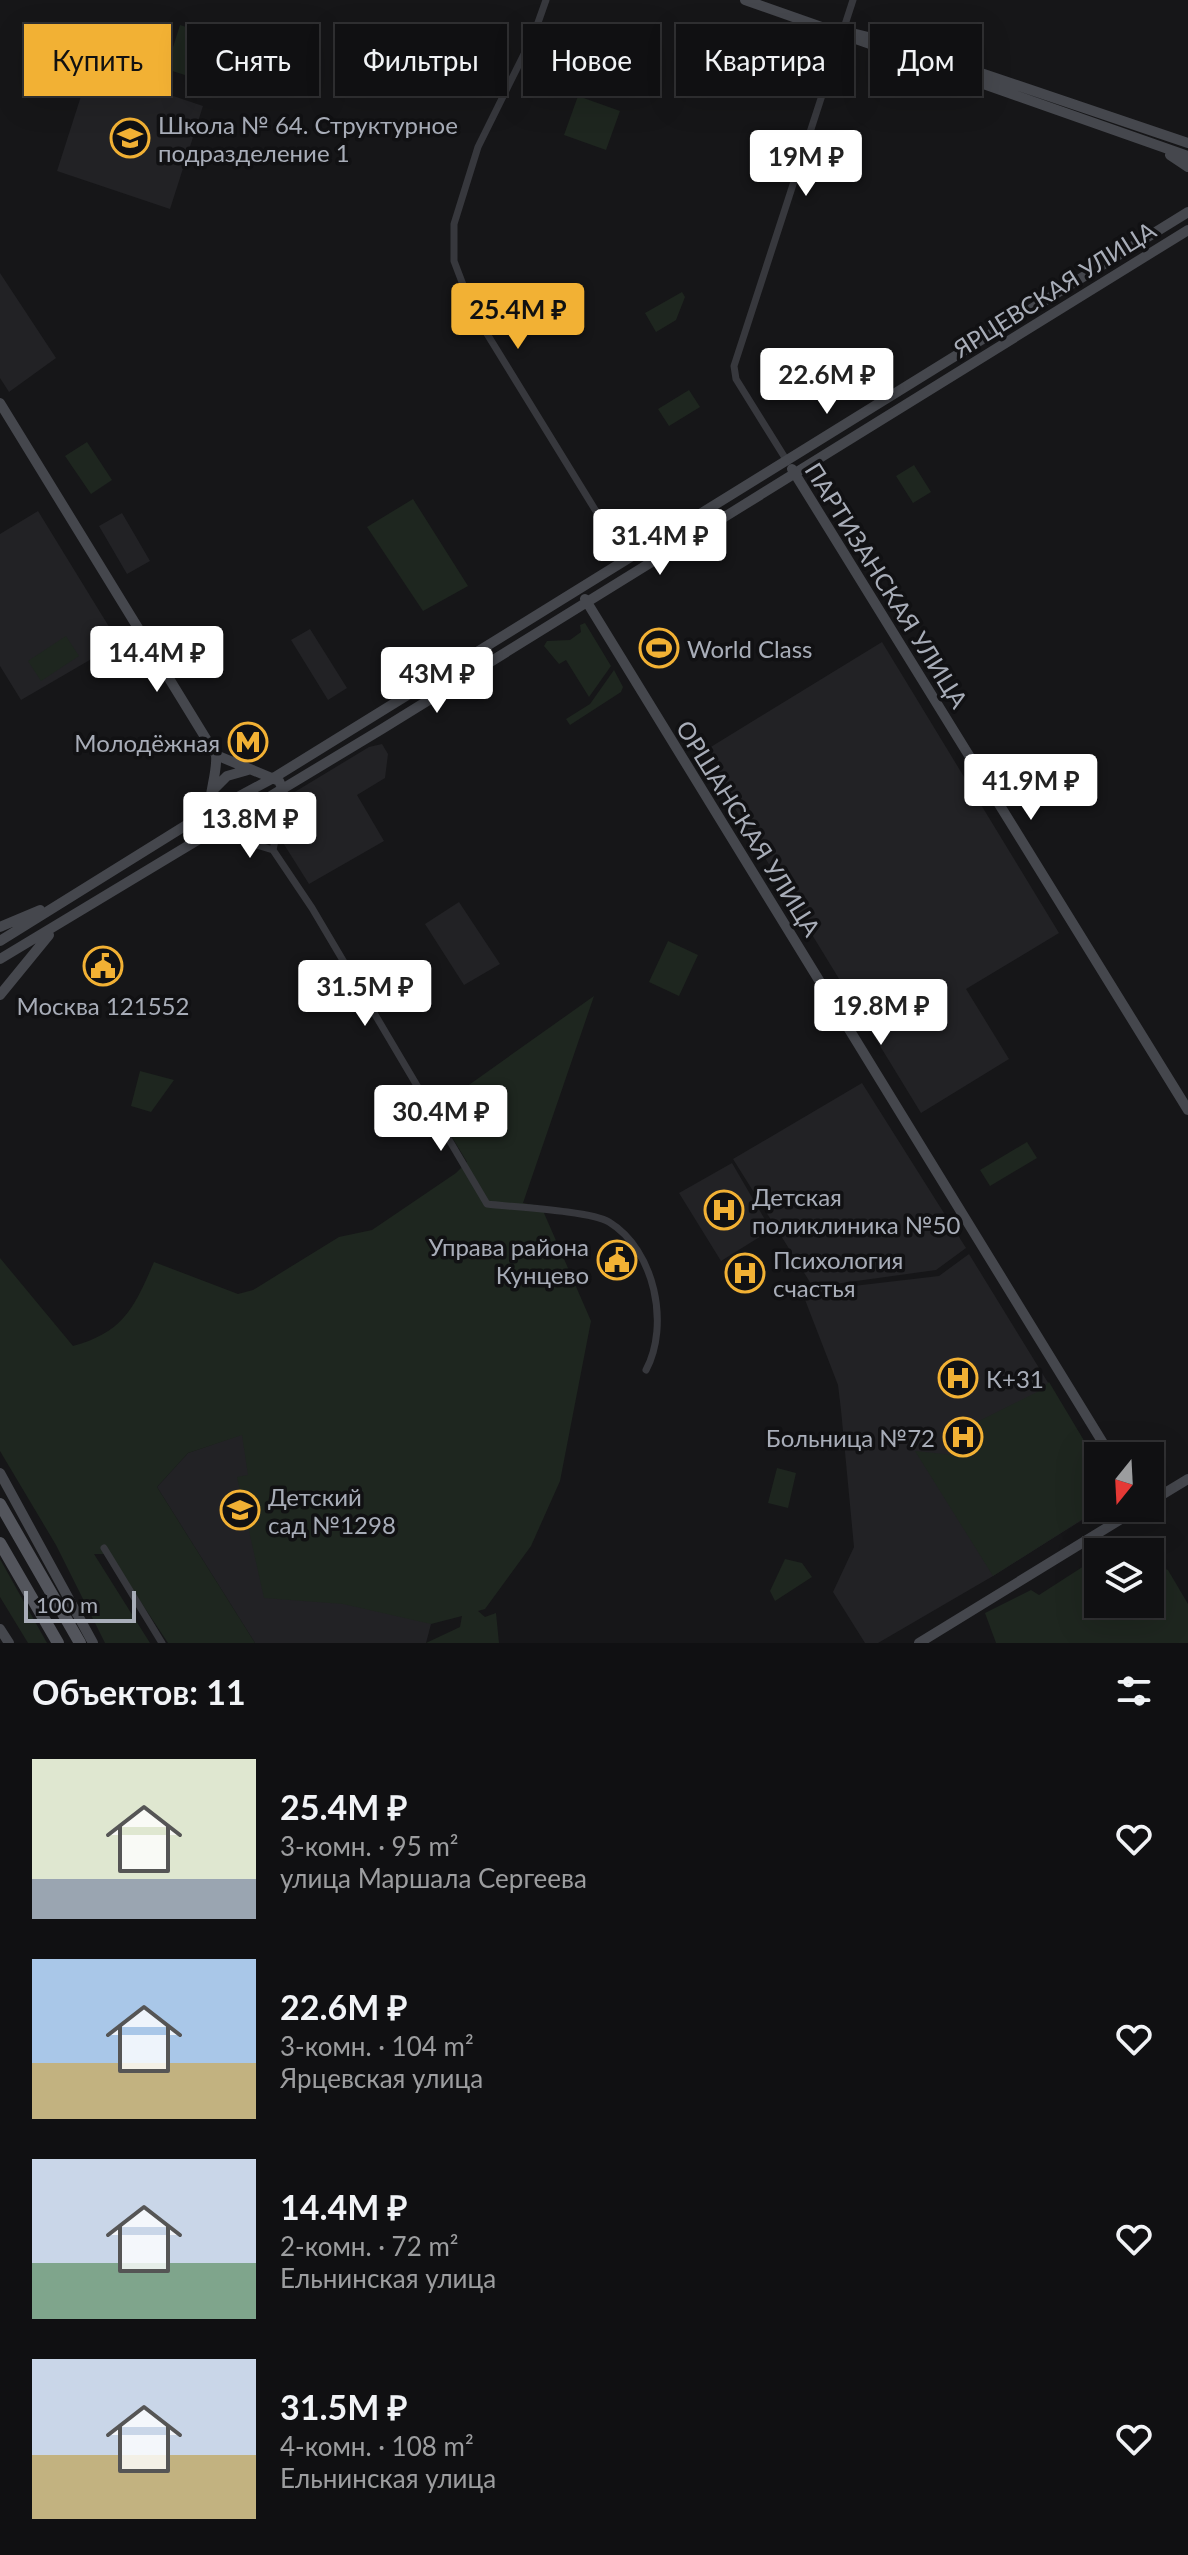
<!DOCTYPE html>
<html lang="ru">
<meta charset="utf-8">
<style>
:root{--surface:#101012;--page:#1e1e20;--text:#f1f3f6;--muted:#9c9d9f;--line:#303032;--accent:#f2b134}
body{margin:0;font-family:Lato,sans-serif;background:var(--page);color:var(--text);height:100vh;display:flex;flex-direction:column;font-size:30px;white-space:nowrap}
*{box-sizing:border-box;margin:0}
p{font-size:26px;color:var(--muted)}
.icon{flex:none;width:44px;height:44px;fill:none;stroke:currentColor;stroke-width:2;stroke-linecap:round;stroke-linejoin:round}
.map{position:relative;height:1643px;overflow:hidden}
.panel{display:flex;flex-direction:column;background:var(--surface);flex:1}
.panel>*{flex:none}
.guide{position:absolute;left:24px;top:24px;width:1140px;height:72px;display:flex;gap:16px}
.needle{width:52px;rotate:198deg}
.tools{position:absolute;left:1084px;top:1442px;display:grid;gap:16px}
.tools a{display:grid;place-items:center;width:80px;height:80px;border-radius:0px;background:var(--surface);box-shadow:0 8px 32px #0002,0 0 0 2px var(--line);font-size:40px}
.scale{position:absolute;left:24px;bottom:20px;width:112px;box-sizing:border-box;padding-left:8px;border:4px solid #a8adb8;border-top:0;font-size:22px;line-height:28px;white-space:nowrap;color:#a8adb8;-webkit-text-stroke:6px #111113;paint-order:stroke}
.price{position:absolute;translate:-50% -68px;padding:0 18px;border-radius:8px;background:#fff;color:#222;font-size:26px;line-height:52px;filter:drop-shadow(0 2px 4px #0008)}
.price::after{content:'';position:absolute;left:50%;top:48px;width:24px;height:18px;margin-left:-12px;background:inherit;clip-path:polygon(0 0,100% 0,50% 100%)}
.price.active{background:var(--accent);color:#111}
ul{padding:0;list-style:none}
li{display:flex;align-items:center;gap:24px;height:200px;padding:0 32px}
li span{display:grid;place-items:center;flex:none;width:224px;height:160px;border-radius:0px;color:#555}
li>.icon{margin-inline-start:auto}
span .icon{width:96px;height:96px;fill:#fffc;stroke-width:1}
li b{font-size:34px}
h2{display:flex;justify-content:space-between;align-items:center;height:96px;padding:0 32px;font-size:34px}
.pill{padding:0 28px;border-radius:0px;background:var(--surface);box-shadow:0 8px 32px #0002,0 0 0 2px var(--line);font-size:28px;line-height:72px}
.pill.active{background:var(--accent);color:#111}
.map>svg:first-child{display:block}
.built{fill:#222225}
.green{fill:#1e261f}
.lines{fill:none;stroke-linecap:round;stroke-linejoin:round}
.street{stroke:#37383d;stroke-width:7}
.secondary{stroke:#45474d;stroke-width:10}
.primary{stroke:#53555c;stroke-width:12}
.labels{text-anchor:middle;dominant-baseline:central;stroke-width:7;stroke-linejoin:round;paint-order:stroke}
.poi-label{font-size:24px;fill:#a8adb8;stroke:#111113;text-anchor:start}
.street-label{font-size:24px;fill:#a8adb8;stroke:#111113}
</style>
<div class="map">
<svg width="1188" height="1643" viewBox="0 0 1188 1643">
<rect width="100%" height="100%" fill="#161618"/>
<path class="built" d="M 90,68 L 203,106 L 170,209 L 57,171 Z
M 0,273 L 56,358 L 9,392 L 0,378 Z
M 38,511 L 119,643 L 21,700 L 0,666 L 0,534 Z
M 122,513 L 150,561 L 127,574 L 99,526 Z
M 310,629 L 347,688 L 328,700 L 291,640 Z
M 882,642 L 1059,933 L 966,989 L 1009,1059 L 921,1113 L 701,753 Z
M 382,744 L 388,754 L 385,778 L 357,795 L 384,841 L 309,884 L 280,838 L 293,793 L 369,747 Z
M 459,902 L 500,964 L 464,985 L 425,924 Z
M 862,1083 L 966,1248 L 936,1270 L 813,1287 L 733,1159 Z
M 732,1163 L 771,1230 L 721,1261 L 679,1193 Z
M 969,1254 L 1098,1464 L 1101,1508 L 993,1576 L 878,1643 L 865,1643 L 833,1592 L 854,1547 L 841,1410 L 838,1385 L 802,1292 L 939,1276 Z
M 243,1434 L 313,1514 L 431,1624 L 426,1643 L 255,1643 L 157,1487 L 188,1453 Z"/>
<path class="green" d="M 180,25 L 208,34 L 198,64 L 193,62 L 188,76 L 166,69 Z
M 578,96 L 620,111 L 606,150 L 564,135 Z
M 682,292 L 685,297 L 676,320 L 656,332 L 645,313 Z
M 689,390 L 700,407 L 669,426 L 658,409 Z
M 87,442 L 112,480 L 91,494 L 65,456 Z
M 914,465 L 931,492 L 913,503 L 896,476 Z
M 413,499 L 468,586 L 423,611 L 367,527 Z
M 585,623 L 611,666 L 589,697 L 566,660 L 559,664 L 544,646 L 547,641 L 570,640 L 581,632 L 580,625 Z
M 66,636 L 79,656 L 41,681 L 28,661 Z
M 614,670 L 623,687 L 621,692 L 570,725 L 566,719 L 590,704 Z
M 668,941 L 698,955 L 679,996 L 649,982 Z
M 594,996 L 523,1203 L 545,1207 L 544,1213 L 591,1321 L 560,1481 L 531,1546 L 485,1609 L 478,1611 L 485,1617 L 496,1613 L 499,1643 L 426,1643 L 460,1627 L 462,1616 L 431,1624 L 343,1604 L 264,1598 L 237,1477 L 248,1475 L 242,1435 L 188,1453 L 157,1487 L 255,1643 L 168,1643 L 109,1554 L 94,1554 L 150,1643 L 105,1643 L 56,1545 L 0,1451 L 0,1258 L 73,1346 C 124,1332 134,1308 154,1262 L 238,1294 L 253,1290 L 339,1237 L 372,1230 L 456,1173 L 467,1162 L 435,1109 Z
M 140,1071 L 174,1080 L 151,1112 L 131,1106 Z
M 1027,1142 L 1037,1158 L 990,1186 L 980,1170 Z
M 1049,1382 L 1098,1464 L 1100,1508 L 993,1576 L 915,1451 L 974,1457 L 975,1423 L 1039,1391 Z
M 777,1468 L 796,1473 L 788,1508 L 768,1503 Z
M 1150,1556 L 1156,1566 L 1168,1570 L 1188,1604 L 1188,1643 L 996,1643 L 985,1613 L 1031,1590 L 1039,1595 L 1098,1557 L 1098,1604 L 1150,1604 Z
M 0,1559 L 47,1643 L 28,1643 L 0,1597 Z
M 785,1559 L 802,1563 L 812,1577 L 775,1601 L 770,1591 Z"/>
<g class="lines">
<path class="street" d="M 546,0 L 534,34 L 478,147 L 454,224 L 454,261 L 473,311 L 626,560
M 787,461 L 736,379 L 734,366 L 853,0
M 241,840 L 273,850
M 273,850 L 312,908 L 487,1204 C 512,1207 591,1211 609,1222 C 655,1250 670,1325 646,1370
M 273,850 L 280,816
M 104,1548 L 162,1643"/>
<path class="secondary" d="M 745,0 L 1188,156
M 856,34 L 889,42 L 1188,143
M 1170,155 L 1188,167
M 0,403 L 216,755 C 219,782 193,823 228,836 C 241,841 253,838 265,833 C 280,819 289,800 279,781 L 216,755
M 792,469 L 1188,1110
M 585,599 L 1111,1456
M 214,789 L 227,776 L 248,770
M 0,927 L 40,910
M 0,941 L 188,824 L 275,777 L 1188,212
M 0,959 L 382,729 L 1188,230
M 0,995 L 49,935
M 0,1473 L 93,1643
M 1150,1502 L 1188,1479
M 0,1629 L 9,1643
M 919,1643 L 1139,1508"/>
<path class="primary" d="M 0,1504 L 80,1643
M 0,1543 L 58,1643"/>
</g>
<defs>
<symbol id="school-ring" viewBox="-11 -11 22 22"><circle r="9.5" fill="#111113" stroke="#f2b134" stroke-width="1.5"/><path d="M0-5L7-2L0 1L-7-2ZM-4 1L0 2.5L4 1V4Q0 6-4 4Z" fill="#f2b134"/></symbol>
<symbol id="stadium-ring" viewBox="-11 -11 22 22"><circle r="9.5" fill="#111113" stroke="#f2b134" stroke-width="1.5"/><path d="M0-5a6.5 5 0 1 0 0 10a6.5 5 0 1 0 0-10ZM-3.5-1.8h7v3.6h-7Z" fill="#f2b134"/></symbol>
<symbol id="metro-ring" viewBox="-11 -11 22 22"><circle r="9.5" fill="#111113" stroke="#f2b134" stroke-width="1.5"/><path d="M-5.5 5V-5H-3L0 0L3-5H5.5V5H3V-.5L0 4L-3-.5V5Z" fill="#f2b134"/></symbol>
<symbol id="civic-ring" viewBox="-11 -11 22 22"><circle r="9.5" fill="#111113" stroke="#f2b134" stroke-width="1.5"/><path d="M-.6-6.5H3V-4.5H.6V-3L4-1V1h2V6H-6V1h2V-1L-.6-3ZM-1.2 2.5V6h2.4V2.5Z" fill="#f2b134"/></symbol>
<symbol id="hospital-ring" viewBox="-11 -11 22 22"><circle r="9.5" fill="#111113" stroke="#f2b134" stroke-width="1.5"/><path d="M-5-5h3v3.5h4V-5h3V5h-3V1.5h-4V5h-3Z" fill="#f2b134"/></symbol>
</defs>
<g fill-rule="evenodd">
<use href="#school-ring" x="108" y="116" width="44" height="44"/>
<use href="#stadium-ring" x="637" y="626" width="44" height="44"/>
<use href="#metro-ring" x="226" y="720" width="44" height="44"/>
<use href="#civic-ring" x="81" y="944" width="44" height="44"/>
<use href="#hospital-ring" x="702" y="1188" width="44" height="44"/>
<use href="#civic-ring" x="595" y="1238" width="44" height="44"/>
<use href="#hospital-ring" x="723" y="1251" width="44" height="44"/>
<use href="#hospital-ring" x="936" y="1356" width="44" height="44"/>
<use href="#hospital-ring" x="941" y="1415" width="44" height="44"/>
<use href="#school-ring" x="218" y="1488" width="44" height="44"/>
</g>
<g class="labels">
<g class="poi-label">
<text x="158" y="124">Школа № 64. Структурное<tspan x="158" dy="28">подразделение 1</tspan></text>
<text x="687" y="648">World Class</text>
<text x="220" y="742" text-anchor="end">Молодёжная</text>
<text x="103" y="1005" text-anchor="middle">Москва 121552</text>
<text x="752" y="1196">Детская<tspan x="752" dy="28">поликлиника №50</tspan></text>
<text x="589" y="1246" text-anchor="end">Управа района<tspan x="589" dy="28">Кунцево</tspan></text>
<text x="773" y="1259">Психология<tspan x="773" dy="28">счастья</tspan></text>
<text x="986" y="1378">К+31</text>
<text x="935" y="1437" text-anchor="end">Больница №72</text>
<text x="268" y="1496">Детский<tspan x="268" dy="28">сад №1298</tspan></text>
</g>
<g class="street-label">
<text transform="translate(1054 289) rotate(-32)">ЯРЦЕВСКАЯ УЛИЦА</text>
<text transform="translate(887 585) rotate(58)">ПАРТИЗАНСКАЯ УЛИЦА</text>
<text transform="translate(749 828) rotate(58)">ОРШАНСКАЯ УЛИЦА</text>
</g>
</g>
</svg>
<div class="tools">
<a><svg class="needle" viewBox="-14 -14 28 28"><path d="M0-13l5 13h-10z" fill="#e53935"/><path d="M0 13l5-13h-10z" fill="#9c9d9f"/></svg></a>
<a><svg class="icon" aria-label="layers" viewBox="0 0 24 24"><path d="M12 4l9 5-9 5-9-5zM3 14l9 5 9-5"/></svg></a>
</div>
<div class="scale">100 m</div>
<b class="price" style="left:806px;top:198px">19M ₽</b>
<b class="price active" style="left:518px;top:351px">25.4M ₽</b>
<b class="price" style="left:827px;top:416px">22.6M ₽</b>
<b class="price" style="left:660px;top:577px">31.4M ₽</b>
<b class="price" style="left:157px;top:694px">14.4M ₽</b>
<b class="price" style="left:437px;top:715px">43M ₽</b>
<b class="price" style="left:1031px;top:822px">41.9M ₽</b>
<b class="price" style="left:250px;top:860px">13.8M ₽</b>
<b class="price" style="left:365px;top:1028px">31.5M ₽</b>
<b class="price" style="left:881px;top:1047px">19.8M ₽</b>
<b class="price" style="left:441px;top:1153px">30.4M ₽</b>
<div class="guide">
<a class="pill active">Купить</a>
<a class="pill">Снять</a>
<a class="pill">Фильтры</a>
<a class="pill">Новое</a>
<a class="pill">Квартира</a>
<a class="pill">Дом</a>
</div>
</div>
<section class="panel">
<h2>Объектов: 11<svg class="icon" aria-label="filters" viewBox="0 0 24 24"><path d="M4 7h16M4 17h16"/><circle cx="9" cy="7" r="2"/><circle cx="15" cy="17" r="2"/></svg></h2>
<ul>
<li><span style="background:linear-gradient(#dfe7d0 75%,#9aa5b1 0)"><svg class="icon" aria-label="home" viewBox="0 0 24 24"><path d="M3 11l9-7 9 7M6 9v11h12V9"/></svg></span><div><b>25.4M ₽</b><p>3-комн. · 95 m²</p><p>улица Маршала Сергеева</p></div><svg class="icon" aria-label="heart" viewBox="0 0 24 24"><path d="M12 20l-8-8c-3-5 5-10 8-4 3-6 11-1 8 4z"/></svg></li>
<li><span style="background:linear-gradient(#a9c7e8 65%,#c2b280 0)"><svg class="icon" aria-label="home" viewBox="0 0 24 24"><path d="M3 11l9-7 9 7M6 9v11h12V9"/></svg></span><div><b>22.6M ₽</b><p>3-комн. · 104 m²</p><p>Ярцевская улица</p></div><svg class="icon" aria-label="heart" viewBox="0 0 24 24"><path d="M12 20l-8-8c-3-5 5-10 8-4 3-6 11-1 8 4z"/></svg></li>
<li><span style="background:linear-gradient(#c9d6e8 65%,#7fa58c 0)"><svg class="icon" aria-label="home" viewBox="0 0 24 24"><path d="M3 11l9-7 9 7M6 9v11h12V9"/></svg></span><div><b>14.4M ₽</b><p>2-комн. · 72 m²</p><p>Ельнинская улица</p></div><svg class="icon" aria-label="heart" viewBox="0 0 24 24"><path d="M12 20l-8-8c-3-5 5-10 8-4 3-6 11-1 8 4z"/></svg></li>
<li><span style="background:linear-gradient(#c9d6e8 60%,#c2b280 0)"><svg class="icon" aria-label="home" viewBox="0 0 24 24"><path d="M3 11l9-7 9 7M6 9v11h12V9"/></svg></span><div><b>31.5M ₽</b><p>4-комн. · 108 m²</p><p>Ельнинская улица</p></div><svg class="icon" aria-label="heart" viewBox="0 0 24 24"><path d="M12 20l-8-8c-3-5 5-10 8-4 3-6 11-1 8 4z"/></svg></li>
</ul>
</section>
